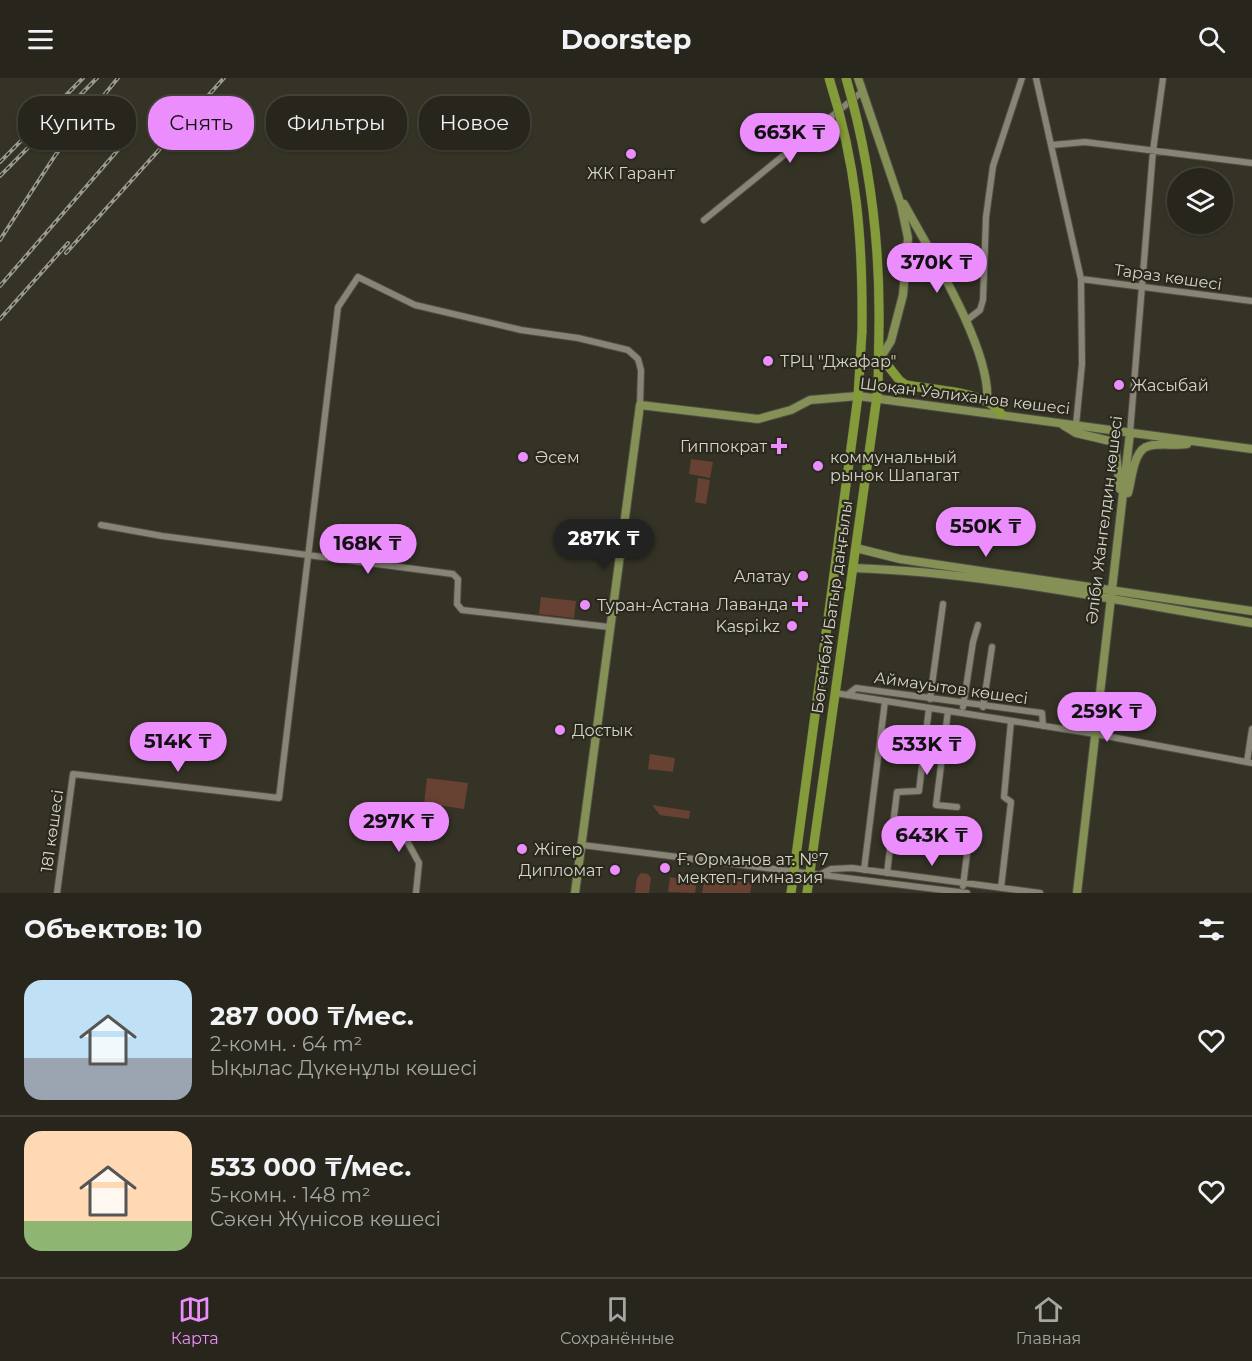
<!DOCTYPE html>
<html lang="ru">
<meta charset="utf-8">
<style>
:root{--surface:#28261c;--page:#302e25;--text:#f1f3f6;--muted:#a5a5a3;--line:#44433b;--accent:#eb8dfc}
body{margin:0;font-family:Montserrat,sans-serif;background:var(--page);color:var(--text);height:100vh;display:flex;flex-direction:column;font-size:22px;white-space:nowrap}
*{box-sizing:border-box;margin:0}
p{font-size:20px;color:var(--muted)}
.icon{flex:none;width:33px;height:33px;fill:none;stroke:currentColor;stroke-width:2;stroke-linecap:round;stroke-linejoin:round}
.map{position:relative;height:815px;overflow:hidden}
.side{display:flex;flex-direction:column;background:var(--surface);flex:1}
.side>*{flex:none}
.guide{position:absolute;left:18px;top:18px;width:600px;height:54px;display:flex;gap:12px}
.buttons{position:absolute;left:1167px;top:90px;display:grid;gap:12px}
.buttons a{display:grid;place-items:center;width:66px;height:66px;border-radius:50%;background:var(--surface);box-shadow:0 2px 4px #0004,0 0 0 2px var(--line);font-size:30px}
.price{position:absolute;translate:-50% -51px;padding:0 14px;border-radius:21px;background:var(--accent);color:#111;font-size:20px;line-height:39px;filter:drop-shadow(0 2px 3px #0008)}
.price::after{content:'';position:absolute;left:50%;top:36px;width:18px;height:14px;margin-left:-9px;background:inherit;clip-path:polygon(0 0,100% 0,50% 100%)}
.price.selected{background:#222;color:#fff}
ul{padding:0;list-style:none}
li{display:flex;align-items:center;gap:18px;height:150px;padding:0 24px}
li+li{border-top:2px solid var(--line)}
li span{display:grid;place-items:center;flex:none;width:168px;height:120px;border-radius:18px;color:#555}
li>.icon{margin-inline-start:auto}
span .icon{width:72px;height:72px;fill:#fffc;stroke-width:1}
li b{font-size:26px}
h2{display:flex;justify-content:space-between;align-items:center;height:72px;padding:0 24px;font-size:26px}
.pill{padding:0 21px;border-radius:24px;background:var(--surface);box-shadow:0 2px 4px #0004,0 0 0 2px var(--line);font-size:21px;line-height:54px}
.pill.selected{background:var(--accent);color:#111}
header{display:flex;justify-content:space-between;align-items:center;height:78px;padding:0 24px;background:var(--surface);font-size:27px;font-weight:700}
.dock{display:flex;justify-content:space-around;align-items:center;height:84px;border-top:2px solid var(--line);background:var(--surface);font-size:16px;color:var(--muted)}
.dock a{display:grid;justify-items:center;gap:3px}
.dock .selected{color:var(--accent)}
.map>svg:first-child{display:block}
.green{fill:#674132}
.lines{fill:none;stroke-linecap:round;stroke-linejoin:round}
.street-casing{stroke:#514e44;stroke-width:8}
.secondary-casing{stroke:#514e44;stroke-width:10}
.primary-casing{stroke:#514e44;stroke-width:10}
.street{stroke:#888576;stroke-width:6}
.secondary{stroke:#859057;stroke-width:8}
.primary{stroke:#839b38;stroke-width:9}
.rail-casing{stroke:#9b9a90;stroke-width:4}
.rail{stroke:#2b291c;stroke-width:1.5;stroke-dasharray:4.5;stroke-linecap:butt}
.primary-bridge-casing{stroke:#514e44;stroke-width:10;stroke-linecap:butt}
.primary-bridge{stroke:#839b38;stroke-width:9}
.poi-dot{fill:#eb8dfc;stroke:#2b291c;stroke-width:2}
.labels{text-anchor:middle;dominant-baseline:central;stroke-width:4.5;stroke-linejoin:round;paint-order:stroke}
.poi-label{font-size:16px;fill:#d5d4cc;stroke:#2b291c;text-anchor:start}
.street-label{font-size:16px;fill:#d5d4cc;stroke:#2b291c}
</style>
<header><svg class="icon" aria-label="menu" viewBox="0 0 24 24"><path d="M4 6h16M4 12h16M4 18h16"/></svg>Doorstep<svg class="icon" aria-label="search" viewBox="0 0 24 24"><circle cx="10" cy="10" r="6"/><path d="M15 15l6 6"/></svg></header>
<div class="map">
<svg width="1252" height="815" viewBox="0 0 1252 815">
<rect width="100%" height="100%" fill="#353326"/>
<path class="green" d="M 691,381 L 713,384 L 710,400 L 689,396 Z
M 698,400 L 710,402 L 706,426 L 695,424 Z
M 541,519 L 576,523 L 574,540 L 539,536 Z
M 650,676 L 675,680 L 673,694 L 648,691 Z
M 427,700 L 468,705 L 464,731 L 424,725 Z
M 652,727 L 690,733 L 689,741 L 660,737 Z
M 641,795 L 648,796 L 651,800 L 649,815 L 635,815 L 637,800 Z
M 705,798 L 752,805 L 750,815 L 702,815 Z
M 670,799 L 697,804 L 695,815 L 668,814 Z"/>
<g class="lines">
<defs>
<path id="street" d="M 1036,0 L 1081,201 L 1082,286 L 1076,347
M 1052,67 L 1085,64 L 1252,85
M 704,142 L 863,13
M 1081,201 L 1252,223
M 967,242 L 980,232 L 983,222 L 986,139 L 993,88 L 1022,0
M 1130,355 L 1153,73 L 1163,0
M 101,447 L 162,458 L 453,496 L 458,501 L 457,526 L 462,532 L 609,549
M 835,615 L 1095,656 L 1252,685
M 847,617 L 856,610 L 1042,635 L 1043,648
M 930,621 L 943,526
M 963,629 L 973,564 L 978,547
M 983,629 L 992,569
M 948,633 L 936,727 L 957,729
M 1247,684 L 1252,651
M 406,734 L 407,763 L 419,785 L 416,815
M 582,767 L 967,815
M 864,792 L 885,623
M 887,795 L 897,714 L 919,713 L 929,630
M 821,796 L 831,791 L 852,790 L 1040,815
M 963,808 L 968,768
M 1001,810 L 1011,724 L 1004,719 L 1011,643
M 57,815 L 73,696 L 279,720 L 338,229 L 358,199 L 415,227 L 521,252 L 578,260 L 628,272 L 638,281 L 641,292 L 640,327"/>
<path id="secondary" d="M 858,0 L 901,127 L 908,160 L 903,217 L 891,263 L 881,279
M 904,126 C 929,172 992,272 987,324
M 1063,347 L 1076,355 L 1110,363 L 1115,367 L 1120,411
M 1128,415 C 1132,402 1133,371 1149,368 C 1160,365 1175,368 1187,366
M 856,470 L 900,481 L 1252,533
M 853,490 C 983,494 1123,524 1252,545
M 575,815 L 640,327 L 758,341 L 791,332 L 810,322 L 858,318 L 1252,371
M 1077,815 L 1130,355"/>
<path id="primary" d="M 881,279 L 900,303 L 906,307 C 931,312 988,313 1001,336
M 791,815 L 858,318 L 862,253
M 807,815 L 878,311 L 879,247"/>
</defs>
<use href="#street" class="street-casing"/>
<use href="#secondary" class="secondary-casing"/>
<use href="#primary" class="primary-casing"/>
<use href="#street" class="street"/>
<use href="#secondary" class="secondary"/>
<use href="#primary" class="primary"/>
<defs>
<path id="rail" d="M 0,84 L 83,0
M 0,98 L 97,0
M 0,162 L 56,76 L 118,0
M 66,175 L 224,0
M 0,208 L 118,72
M 0,241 L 68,165"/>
</defs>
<use href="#rail" class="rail-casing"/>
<use href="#rail" class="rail"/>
<defs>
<path id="primary-bridge" d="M 829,0 C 857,87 863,162 862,253
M 846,0 C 870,82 880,162 879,247"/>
</defs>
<use href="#primary-bridge" class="primary-bridge-casing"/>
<use href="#primary-bridge" class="primary-bridge"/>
</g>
<g class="poi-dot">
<circle cx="631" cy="76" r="6"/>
<circle cx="768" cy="283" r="6"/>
<circle cx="1119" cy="307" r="6"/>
<path d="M776 359h6v6h6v6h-6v6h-6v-6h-6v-6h6z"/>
<circle cx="523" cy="379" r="6"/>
<circle cx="818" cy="388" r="6"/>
<circle cx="803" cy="498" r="6"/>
<path d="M797 517h6v6h6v6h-6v6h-6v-6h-6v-6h6z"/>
<circle cx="585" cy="527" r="6"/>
<circle cx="792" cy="548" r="6"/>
<circle cx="560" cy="652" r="6"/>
<circle cx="522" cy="771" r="6"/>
<circle cx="665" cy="790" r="6"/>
<circle cx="615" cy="792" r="6"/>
</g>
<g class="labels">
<g class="poi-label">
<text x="631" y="95" text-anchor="middle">ЖК Гарант</text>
<text x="780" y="283">ТРЦ "Джафар"</text>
<text x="1131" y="307">Жасыбай</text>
<text x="767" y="368" text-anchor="end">Гиппократ</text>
<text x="535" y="379">Әсем</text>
<text x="830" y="379">коммунальный<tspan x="830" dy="18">рынок Шапагат</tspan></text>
<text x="791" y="498" text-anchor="end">Алатау</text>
<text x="788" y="526" text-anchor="end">Лаванда</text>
<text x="597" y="527">Туран-Астана</text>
<text x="780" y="548" text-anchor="end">Kaspi.kz</text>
<text x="572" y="652">Достык</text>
<text x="534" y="771">Жiгер</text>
<text x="677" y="781">Ғ. Орманов ат. №7<tspan x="677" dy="18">мектеп-гимназия</tspan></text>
<text x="603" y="792" text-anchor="end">Дипломат</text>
</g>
<g class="street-label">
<text transform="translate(1168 199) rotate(8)">Тараз көшесі</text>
<text transform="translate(965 318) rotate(7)">Шоқан Уәлиханов көшесі</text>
<text transform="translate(1104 442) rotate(-83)">Әліби Жангелдин көшесі</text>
<text transform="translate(832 529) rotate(-82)">Бөгенбай Батыр даңғылы</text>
<text transform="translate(951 610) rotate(8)">Аймауытов көшесі</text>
<text transform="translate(52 753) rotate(-82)">181 көшесі</text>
</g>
</g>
</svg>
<div class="buttons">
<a><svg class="icon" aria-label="layers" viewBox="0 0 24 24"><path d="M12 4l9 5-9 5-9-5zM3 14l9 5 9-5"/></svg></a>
</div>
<b class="price" style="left:790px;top:86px">663K ₸</b>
<b class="price" style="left:937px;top:216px">370K ₸</b>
<b class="price" style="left:986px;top:480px">550K ₸</b>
<b class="price selected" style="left:604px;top:492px">287K ₸</b>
<b class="price" style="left:368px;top:497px">168K ₸</b>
<b class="price" style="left:1107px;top:665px">259K ₸</b>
<b class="price" style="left:178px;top:695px">514K ₸</b>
<b class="price" style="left:927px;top:698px">533K ₸</b>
<b class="price" style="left:399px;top:775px">297K ₸</b>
<b class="price" style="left:932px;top:789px">643K ₸</b>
<div class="guide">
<a class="pill">Купить</a>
<a class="pill selected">Снять</a>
<a class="pill">Фильтры</a>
<a class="pill">Новое</a>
</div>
</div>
<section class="side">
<h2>Объектов: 10<svg class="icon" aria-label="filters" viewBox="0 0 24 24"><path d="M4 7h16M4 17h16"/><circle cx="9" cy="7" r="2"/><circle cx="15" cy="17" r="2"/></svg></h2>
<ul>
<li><span style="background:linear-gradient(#bfe0f5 65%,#9aa5b1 0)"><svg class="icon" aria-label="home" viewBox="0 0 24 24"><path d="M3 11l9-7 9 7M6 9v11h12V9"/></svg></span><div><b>287 000 ₸/мес.</b><p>2-комн. · 64 m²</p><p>Ықылас Дүкенұлы көшесі</p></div><svg class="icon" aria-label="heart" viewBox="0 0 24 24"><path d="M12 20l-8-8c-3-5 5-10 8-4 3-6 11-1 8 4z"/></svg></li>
<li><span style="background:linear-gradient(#ffd9b3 75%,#8fb573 0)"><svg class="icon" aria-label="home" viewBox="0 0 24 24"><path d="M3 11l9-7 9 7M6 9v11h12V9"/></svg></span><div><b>533 000 ₸/мес.</b><p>5-комн. · 148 m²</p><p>Сәкен Жүнісов көшесі</p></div><svg class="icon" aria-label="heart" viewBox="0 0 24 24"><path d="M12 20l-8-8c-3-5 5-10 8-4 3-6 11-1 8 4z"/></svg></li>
</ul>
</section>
<nav class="dock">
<a class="selected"><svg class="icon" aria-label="map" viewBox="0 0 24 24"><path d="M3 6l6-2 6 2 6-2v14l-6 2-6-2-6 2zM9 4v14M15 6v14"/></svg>Карта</a>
<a><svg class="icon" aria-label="saved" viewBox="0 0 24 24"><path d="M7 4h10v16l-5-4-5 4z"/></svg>Сохранённые</a>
<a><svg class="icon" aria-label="home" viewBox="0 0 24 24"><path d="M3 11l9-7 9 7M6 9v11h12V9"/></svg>Главная</a>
</nav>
